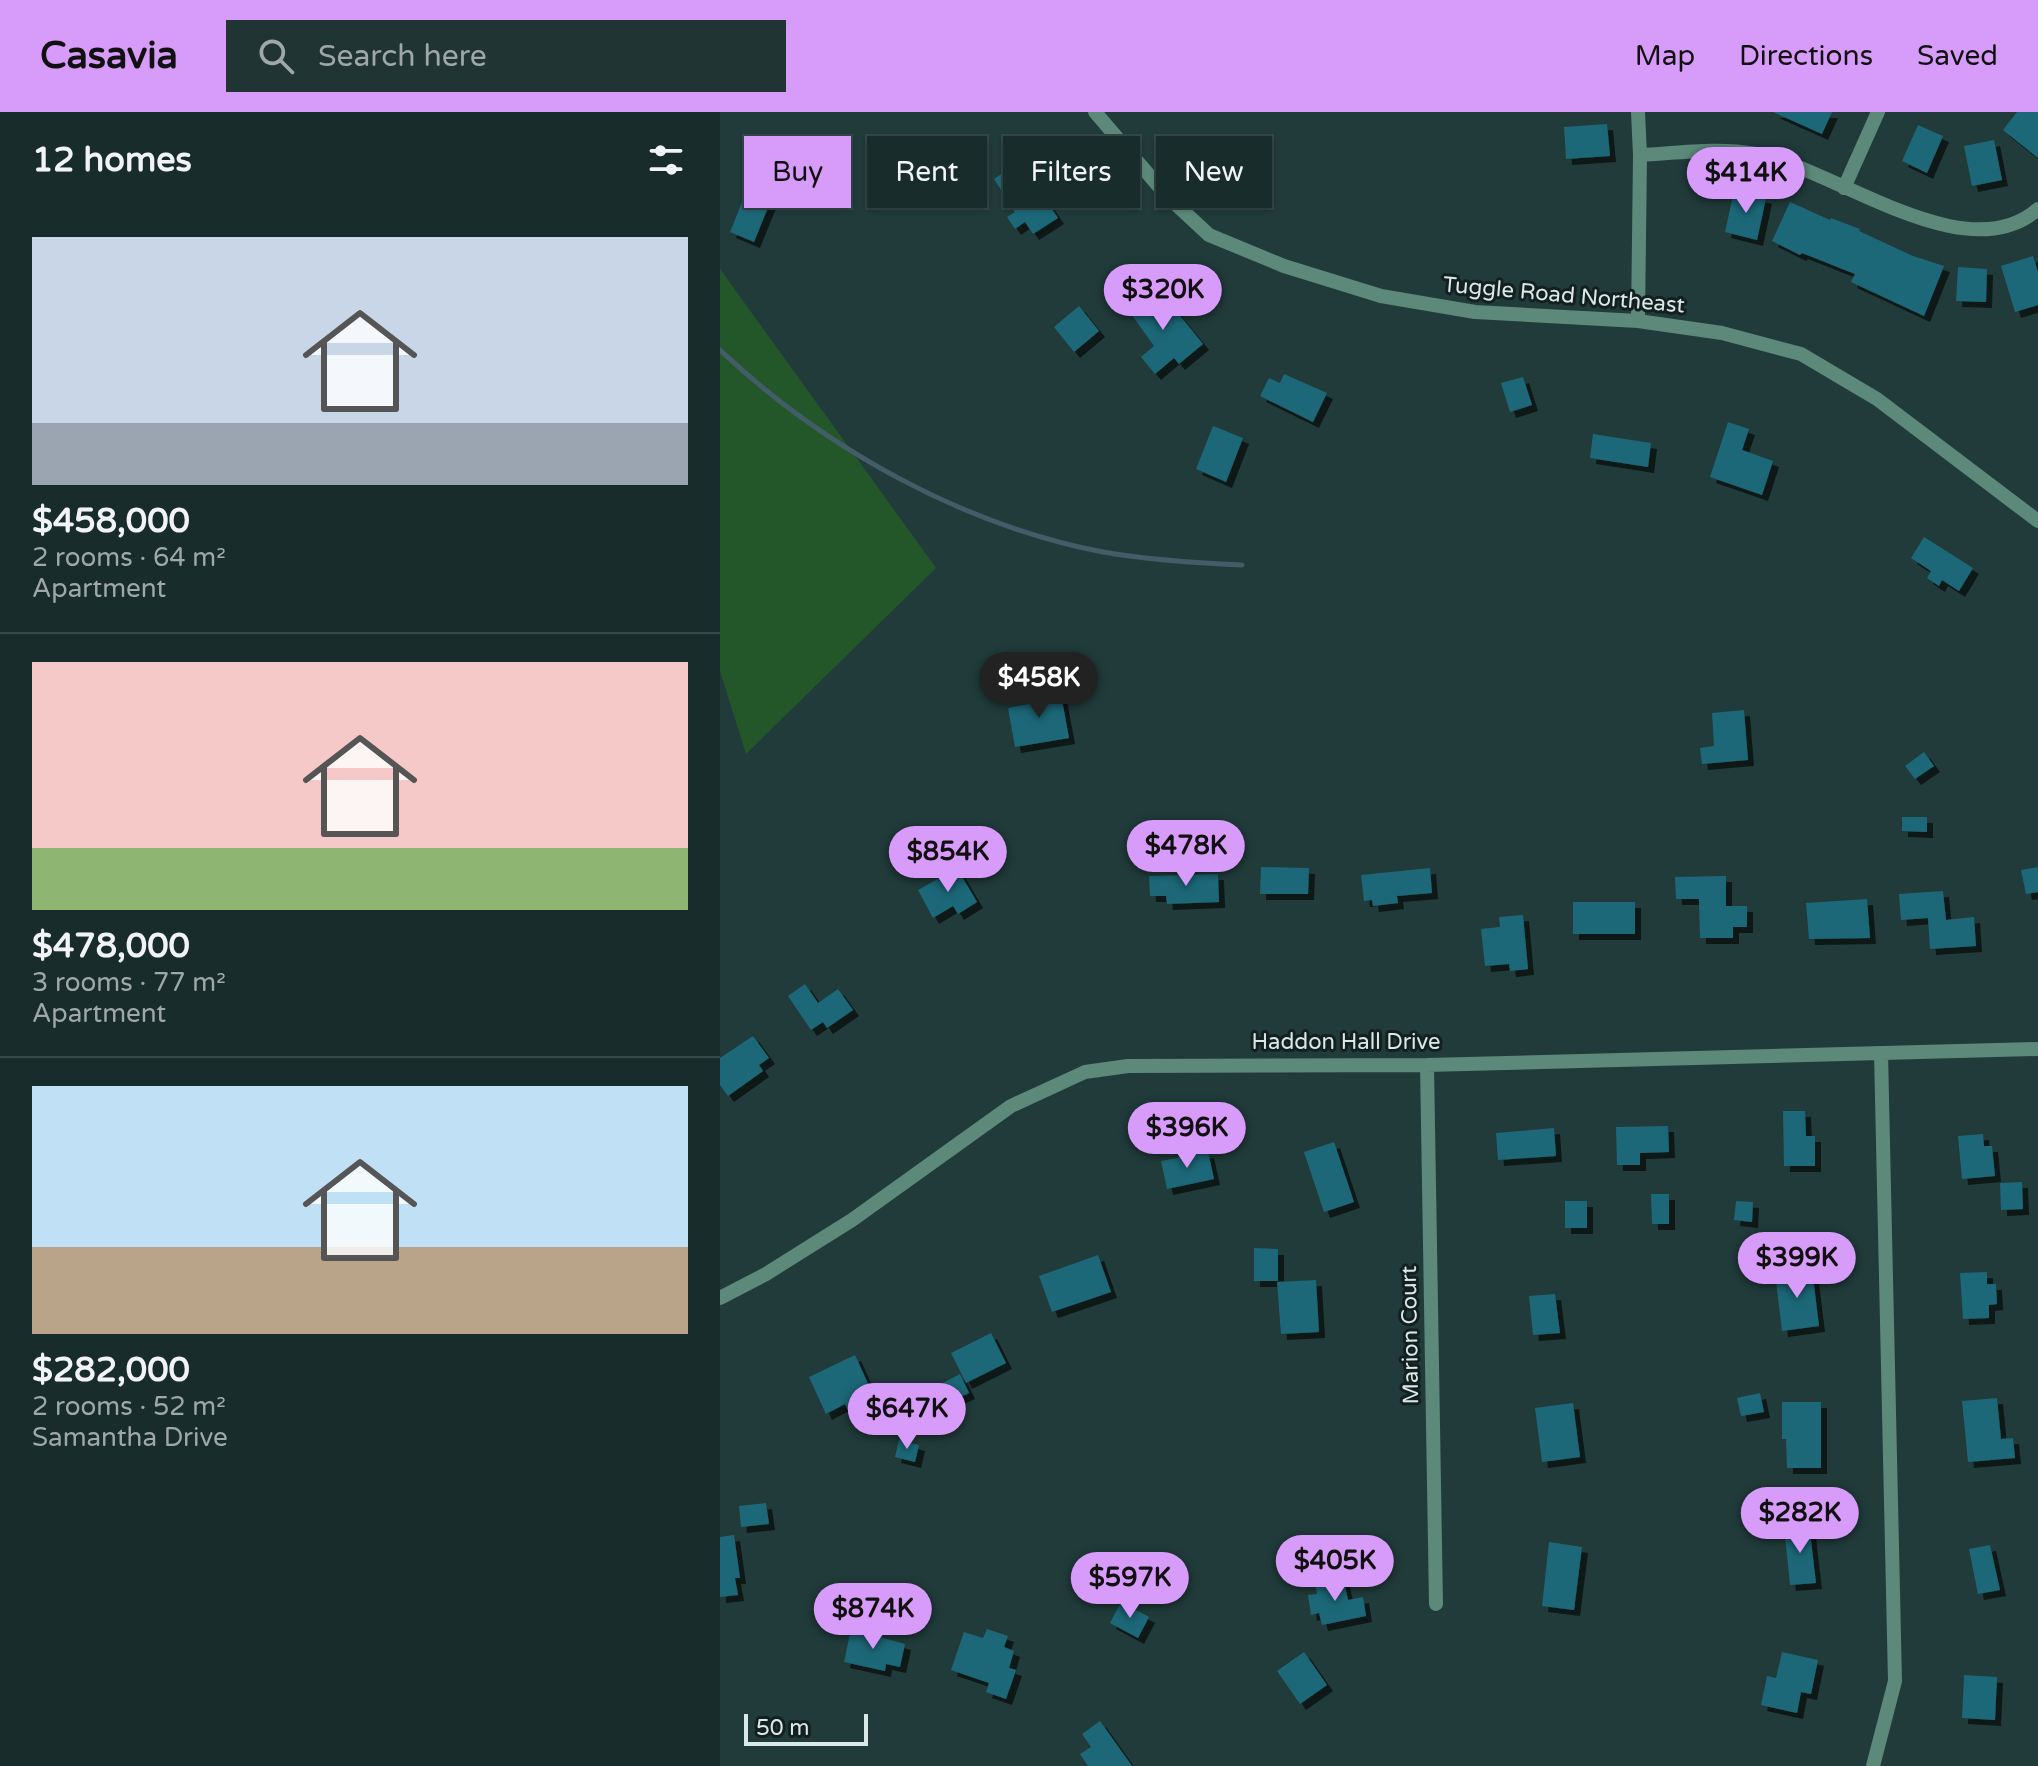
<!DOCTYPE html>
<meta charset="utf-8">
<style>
:root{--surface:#182c2c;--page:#213434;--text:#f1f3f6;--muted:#9fa7a9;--line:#364848;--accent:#d79bf9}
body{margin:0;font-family:"Varela Round",sans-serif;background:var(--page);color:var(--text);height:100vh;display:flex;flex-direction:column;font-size:30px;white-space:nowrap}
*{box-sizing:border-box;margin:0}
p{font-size:26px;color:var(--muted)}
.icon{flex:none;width:44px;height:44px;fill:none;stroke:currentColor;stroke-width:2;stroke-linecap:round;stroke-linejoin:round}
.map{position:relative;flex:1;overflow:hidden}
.sheet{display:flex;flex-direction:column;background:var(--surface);width:720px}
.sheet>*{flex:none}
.top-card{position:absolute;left:24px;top:24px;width:760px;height:72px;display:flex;gap:16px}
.scale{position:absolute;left:24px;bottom:20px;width:124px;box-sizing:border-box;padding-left:8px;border:4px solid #d9e9e8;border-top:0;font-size:22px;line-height:28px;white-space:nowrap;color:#d9e9e8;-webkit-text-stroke:6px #14201f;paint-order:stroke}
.price{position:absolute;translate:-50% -68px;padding:0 18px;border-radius:28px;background:var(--accent);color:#111;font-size:26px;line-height:52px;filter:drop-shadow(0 2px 4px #0008)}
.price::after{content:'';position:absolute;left:50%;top:48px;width:24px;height:18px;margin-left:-12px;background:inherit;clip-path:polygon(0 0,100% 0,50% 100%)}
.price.active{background:#222;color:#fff}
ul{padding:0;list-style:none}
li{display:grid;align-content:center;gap:16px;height:424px;padding:0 32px}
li+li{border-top:2px solid var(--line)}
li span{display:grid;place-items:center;height:248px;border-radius:0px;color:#555}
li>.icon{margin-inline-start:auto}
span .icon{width:144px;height:144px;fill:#fffc;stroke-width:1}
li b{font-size:34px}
h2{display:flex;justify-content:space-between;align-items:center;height:96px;padding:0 32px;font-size:34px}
.chip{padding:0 28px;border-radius:0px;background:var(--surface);box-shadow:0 2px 6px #0004,0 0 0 2px var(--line);font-size:28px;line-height:72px}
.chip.active{background:var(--accent);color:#111}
header{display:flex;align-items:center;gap:48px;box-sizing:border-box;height:112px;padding:0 40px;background:var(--accent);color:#111}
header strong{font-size:38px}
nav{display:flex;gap:44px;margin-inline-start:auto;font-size:28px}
.search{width:560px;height:72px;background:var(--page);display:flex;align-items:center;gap:20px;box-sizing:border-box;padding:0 28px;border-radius:0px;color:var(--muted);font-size:30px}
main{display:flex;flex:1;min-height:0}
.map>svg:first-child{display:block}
.green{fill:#23572a}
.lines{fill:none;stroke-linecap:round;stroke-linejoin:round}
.stream{stroke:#425c68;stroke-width:5}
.building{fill:#1e6778;filter:url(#shadow)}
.street{stroke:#5c8979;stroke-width:14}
.labels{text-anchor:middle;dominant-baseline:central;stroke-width:6;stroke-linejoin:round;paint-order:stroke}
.street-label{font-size:22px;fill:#d9e9e8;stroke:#14201f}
</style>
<header>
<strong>Casavia</strong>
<div class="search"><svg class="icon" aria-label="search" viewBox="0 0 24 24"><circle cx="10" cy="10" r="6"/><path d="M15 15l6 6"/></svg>Search here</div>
<nav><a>Map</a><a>Directions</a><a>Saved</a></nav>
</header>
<main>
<section class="sheet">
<h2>12 homes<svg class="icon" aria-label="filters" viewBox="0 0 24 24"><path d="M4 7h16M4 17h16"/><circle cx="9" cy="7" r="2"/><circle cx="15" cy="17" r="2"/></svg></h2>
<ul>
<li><span style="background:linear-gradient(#c9d6e8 75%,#9aa5b1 0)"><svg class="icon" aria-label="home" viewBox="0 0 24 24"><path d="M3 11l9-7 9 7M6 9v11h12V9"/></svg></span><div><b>$458,000</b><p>2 rooms · 64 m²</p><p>Apartment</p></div></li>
<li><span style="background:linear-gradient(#f6c9c9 75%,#8fb573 0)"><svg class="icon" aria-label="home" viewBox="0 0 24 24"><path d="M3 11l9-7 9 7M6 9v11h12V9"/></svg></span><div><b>$478,000</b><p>3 rooms · 77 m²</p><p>Apartment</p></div></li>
<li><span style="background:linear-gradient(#bfe0f5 65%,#b9a48a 0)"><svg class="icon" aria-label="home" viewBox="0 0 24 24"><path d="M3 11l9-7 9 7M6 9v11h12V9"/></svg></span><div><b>$282,000</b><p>2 rooms · 52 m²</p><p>Samantha Drive</p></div></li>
</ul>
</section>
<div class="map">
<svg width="1318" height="1654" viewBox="0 0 1318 1654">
<defs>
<filter id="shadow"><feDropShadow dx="6" dy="6" stdDeviation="0" flood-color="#0009"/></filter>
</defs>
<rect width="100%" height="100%" fill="#203b3a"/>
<path class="green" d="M 0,157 L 216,456 L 26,642 L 0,559 Z"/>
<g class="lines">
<path class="stream" d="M 0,238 C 104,336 242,413 383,440 C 429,448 476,451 522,453"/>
</g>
<path class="building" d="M 1053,0 L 1112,0 L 1102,22 Z
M 1297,0 L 1318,0 L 1318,46 L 1283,18 Z
M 887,12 L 890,44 L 846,47 L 844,15 Z
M 1198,13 L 1223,24 L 1207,61 L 1182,49 Z
M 1274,28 L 1282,68 L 1252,74 L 1244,34 Z
M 44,36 L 68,46 L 34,130 L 10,120 Z
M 300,49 L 338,106 L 313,122 L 305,110 L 295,117 L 287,105 L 295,100 L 274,67 Z
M 1014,79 L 1046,86 L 1037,128 L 1005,120 Z
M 1070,90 L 1110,108 L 1111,106 L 1140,117 L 1139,119 L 1193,144 L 1224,154 L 1204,204 L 1131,170 L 1135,162 L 1082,141 L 1080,143 L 1052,129 Z
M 1313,144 L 1318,160 L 1318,193 L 1295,200 L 1281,154 Z
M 1238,155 L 1267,157 L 1266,190 L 1236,189 Z
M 429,177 L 443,194 L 449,190 L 483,232 L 459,252 L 454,246 L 435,262 L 421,245 L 434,234 L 407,196 Z
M 359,194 L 379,219 L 354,240 L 334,215 Z
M 564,262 L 607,281 L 593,310 L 540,284 L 549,266 L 560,271 Z
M 803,265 L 812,293 L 790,300 L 781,271 Z
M 1008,310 L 1029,317 L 1022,338 L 1053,349 L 1042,383 L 990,365 Z
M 493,314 L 523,326 L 506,370 L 476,357 Z
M 873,322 L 931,331 L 928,355 L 870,346 Z
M 1204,425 L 1253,456 L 1239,479 L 1222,468 L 1219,474 L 1207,466 L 1211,459 L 1191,446 Z
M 340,577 L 349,626 L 295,635 L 288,596 L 314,591 L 313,582 Z
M 1024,598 L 1028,648 L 982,652 L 980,636 L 994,634 L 992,601 Z
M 1204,640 L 1214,654 L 1195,667 L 1185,654 Z
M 1182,705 L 1207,705 L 1207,720 L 1182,719 Z
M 541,755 L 589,756 L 588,782 L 540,782 Z
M 1318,755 L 1318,780 L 1306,782 L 1301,758 Z
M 237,756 L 257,790 L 238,802 L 233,794 L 213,806 L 198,778 Z
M 710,756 L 712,781 L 677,784 L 678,791 L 653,794 L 652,788 L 644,789 L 641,763 Z
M 498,762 L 499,790 L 447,792 L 446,784 L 430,784 L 429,764 Z
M 1006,764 L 1006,794 L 1027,794 L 1027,815 L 1013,815 L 1013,826 L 980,826 L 979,787 L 956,787 L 955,765 Z
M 1223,779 L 1226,808 L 1254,805 L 1256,834 L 1210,837 L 1208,806 L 1181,808 L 1179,782 Z
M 1147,787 L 1150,826 L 1089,827 L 1086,791 Z
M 853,790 L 915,790 L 915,822 L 853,822 Z
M 803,803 L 808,857 L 790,859 L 789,852 L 765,854 L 761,817 L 780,815 L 779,805 Z
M 85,872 L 98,891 L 118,877 L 133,898 L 107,916 L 103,910 L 91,918 L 68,884 Z
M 33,924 L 49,946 L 39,953 L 43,959 L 8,984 L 0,973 L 0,946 Z
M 1063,999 L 1085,999 L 1086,1024 L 1095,1024 L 1095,1054 L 1064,1054 Z
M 948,1014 L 949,1040 L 920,1041 L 920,1053 L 897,1053 L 896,1015 Z
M 834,1016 L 836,1044 L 778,1048 L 776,1021 Z
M 1263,1022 L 1264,1034 L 1272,1034 L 1275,1064 L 1242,1067 L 1238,1024 Z
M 614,1030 L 634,1090 L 604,1100 L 584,1040 Z
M 488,1040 L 494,1067 L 447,1077 L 441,1049 Z
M 1302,1070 L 1303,1097 L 1281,1098 L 1280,1071 Z
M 931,1082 L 949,1082 L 949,1112 L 932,1112 Z
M 845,1089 L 867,1089 L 867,1116 L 845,1116 Z
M 1016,1089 L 1033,1090 L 1032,1110 L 1014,1108 Z
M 534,1136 L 558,1137 L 558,1169 L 534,1169 Z
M 378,1143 L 391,1180 L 332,1200 L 319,1164 Z
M 1092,1157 L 1099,1214 L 1062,1219 L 1055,1161 Z
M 1267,1160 L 1267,1172 L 1276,1172 L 1277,1192 L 1269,1193 L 1269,1206 L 1243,1207 L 1240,1161 Z
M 596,1168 L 599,1220 L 561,1222 L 557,1170 Z
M 835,1182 L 840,1221 L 813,1223 L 809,1184 Z
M 271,1221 L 286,1251 L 246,1271 L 231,1241 Z
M 135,1243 L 150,1276 L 139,1281 L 145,1292 L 129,1300 L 125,1292 L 106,1302 L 89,1265 Z
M 240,1262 L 249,1281 L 230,1290 L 221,1272 Z
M 1040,1281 L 1044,1300 L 1021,1304 L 1017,1286 Z
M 1277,1286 L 1281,1327 L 1293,1326 L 1295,1346 L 1248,1350 L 1242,1289 Z
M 1062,1290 L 1101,1290 L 1101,1356 L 1067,1356 L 1066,1327 L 1062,1327 Z
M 853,1291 L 860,1345 L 822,1350 L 815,1296 Z
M 179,1328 L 199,1333 L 195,1350 L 175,1345 Z
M 46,1391 L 49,1412 L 21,1415 L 19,1394 Z
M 1089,1412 L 1096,1471 L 1070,1473 L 1064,1414 Z
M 14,1423 L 20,1466 L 15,1466 L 18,1483 L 0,1485 L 0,1425 Z
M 829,1430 L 862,1435 L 854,1498 L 822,1494 Z
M 1270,1433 L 1280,1478 L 1258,1482 L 1249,1437 Z
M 623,1465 L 628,1488 L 643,1485 L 646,1504 L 602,1513 L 599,1501 L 591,1503 L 588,1483 L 597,1482 L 595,1471 Z
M 401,1490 L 429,1505 L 418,1526 L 390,1511 Z
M 131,1517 L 185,1532 L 180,1555 L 166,1552 L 165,1559 L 124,1550 Z
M 267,1517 L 288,1524 L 284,1535 L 294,1539 L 289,1556 L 296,1558 L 286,1587 L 266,1580 L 269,1571 L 231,1558 L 244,1520 L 263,1526 Z
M 584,1540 L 607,1573 L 580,1592 L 557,1559 Z
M 1062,1540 L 1098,1548 L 1091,1582 L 1081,1580 L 1077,1601 L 1041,1593 L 1047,1564 L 1056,1566 Z
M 1244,1563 L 1277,1565 L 1275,1608 L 1242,1606 Z
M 380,1609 L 412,1654 L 368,1654 L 360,1642 L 371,1635 L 362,1622 Z"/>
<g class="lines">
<path class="street" d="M 375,0 L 447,84 L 489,123 L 564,154 L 661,184 L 755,200 L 918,209 L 1002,221 L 1081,242 L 1157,287 L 1318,409
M 918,0 L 920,43 L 918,209
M 920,43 C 959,41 998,35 1036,42 C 1113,55 1245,161 1318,97
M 1124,76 L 1158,0
M 707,953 L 716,1492
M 0,1186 L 46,1162 L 132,1108 L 291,994 L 365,960 L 408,954 L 707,953 L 1318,937
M 1153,1654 L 1175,1569 L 1161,941"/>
</g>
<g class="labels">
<g class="street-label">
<text transform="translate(844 183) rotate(5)">Tuggle Road Northeast</text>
<text x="626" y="930">Haddon Hall Drive</text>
<text transform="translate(690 1223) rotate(-91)">Marion Court</text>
</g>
</g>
</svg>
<div class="scale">50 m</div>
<b class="price" style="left:1026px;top:103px">$414K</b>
<b class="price" style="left:443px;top:220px">$320K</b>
<b class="price active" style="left:319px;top:608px">$458K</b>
<b class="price" style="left:466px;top:776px">$478K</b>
<b class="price" style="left:228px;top:782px">$854K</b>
<b class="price" style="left:467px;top:1058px">$396K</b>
<b class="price" style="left:1077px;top:1188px">$399K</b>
<b class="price" style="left:187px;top:1339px">$647K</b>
<b class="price" style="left:1080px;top:1443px">$282K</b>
<b class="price" style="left:615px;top:1491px">$405K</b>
<b class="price" style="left:410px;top:1508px">$597K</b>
<b class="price" style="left:153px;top:1539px">$874K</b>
<div class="top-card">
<a class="chip active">Buy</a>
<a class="chip">Rent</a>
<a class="chip">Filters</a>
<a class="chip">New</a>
</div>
</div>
</main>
